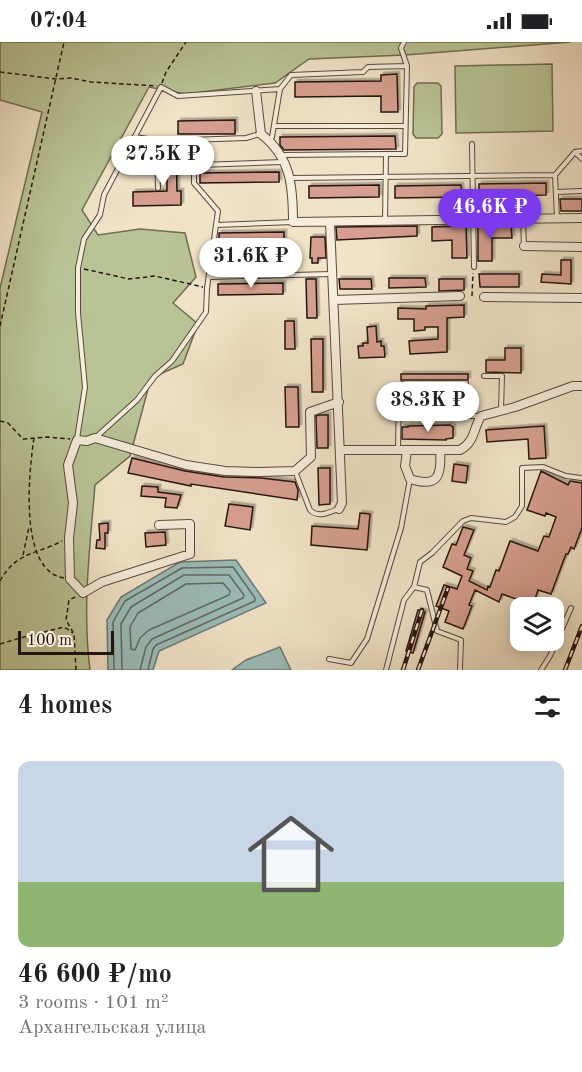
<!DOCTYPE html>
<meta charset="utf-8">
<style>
:root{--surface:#fff;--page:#f2f2f2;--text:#202124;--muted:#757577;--line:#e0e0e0;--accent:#7c3aed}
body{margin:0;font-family:"Old Standard TT",serif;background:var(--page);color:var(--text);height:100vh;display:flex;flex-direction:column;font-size:22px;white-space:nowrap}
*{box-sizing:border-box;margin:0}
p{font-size:20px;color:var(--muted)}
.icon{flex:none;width:33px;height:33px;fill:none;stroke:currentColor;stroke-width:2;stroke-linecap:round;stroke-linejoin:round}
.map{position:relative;height:628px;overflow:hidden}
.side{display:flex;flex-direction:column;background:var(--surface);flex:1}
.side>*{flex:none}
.tools{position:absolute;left:510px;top:555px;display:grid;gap:12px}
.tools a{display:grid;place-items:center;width:54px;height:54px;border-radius:12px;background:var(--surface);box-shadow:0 3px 15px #0003;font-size:30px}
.scale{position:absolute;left:18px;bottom:15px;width:96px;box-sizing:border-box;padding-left:6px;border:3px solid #25160d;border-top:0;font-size:16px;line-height:21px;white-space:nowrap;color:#25160d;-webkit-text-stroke:4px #f6eddb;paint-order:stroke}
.price{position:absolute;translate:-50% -51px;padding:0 14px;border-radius:21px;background:#fff;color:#222;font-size:20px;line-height:39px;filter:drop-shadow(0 2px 3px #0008)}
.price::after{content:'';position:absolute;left:50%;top:36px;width:18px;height:14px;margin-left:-9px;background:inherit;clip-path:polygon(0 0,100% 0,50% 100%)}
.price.selected{background:var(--accent);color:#fff}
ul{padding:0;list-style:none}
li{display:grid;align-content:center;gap:12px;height:318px;padding:0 18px}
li+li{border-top:2px solid var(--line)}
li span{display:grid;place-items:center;height:186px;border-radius:12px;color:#555}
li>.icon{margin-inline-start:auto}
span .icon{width:108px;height:108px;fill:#fffc;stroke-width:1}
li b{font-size:26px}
h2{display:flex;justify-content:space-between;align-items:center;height:72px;padding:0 18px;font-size:26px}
.status{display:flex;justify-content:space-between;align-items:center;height:42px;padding:0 30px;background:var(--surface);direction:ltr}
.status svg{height:16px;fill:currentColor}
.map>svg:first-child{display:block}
.green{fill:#b9c496;stroke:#6f6d52;stroke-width:1.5}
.water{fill:#9bbdba;stroke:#6c7a75;stroke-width:1.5}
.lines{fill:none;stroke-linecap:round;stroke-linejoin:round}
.shore{stroke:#606a64;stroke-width:1.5}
.building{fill:#d69e90;stroke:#25160d;stroke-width:1.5;filter:url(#shadow)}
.service-casing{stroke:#58493c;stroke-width:6}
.minor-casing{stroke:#58493c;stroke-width:10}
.path{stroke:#25160d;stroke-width:1.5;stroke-dasharray:4.5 3;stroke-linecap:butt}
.service{stroke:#f6eddb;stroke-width:4}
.minor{stroke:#f6eddb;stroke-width:8}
.rail-casing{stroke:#25160d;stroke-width:4.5}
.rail{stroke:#f6eddb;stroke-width:2;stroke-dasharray:7;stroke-linecap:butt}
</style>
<div class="status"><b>07:04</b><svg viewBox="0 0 49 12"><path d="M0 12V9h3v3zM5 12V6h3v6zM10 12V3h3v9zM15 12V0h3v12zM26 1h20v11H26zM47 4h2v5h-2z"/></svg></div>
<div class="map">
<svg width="582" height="628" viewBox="0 0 582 628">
<defs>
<filter id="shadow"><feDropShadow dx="2.5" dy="-2.5" stdDeviation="0" flood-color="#0004"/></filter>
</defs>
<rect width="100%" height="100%" fill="#f1e3c8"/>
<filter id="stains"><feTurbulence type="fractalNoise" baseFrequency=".00333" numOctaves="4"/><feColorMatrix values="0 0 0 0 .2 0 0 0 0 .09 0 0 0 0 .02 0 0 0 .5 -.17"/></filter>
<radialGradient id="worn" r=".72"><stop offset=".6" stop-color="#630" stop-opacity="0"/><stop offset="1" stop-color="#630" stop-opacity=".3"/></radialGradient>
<path class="green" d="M 0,0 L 571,0 L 405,13 L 309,17 L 275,41 L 186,52 L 149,45 L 82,168 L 98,193 L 140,187 L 185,191 L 196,235 L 173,261 L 198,282 L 183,322 L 151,336 L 130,414 L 95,443 C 90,504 82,566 90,628 L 0,628 L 0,246 L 42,70 L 0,58 Z
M 552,22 L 553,89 L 456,91 L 455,24 Z
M 417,41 L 438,41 L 441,44 L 442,92 L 438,96 L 416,96 L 413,92 L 414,45 Z"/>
<path class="water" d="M 236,518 L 266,561 L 159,609 L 153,628 L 108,628 L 107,578 L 121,555 L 180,520 Z
M 280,605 L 291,628 L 232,628 L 246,618 Z"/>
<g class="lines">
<path class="shore" d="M 223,541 L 230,549 L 229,553 L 149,588 L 140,596 L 135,608 L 131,607 L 130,585 L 138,571 L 186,542 Z
M 114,628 L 113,580 L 125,559 L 182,526 L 233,525 L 255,556 L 255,559 L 156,603 L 153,607 L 148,628
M 122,628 L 121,582 L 131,565 L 184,533 L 229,533 L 244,553 L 243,556 L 152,597 L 146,605 L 140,628"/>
</g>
<path class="building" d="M 397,32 L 398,70 L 381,70 L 381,54 L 295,55 L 295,40 L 381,39 L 381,33 Z
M 235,78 L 235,92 L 178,92 L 178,79 Z
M 395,94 L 396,107 L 284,108 L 280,103 L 280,95 Z
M 167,103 L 176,103 L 177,149 L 181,149 L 181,163 L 133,164 L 133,150 L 167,149 Z
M 279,130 L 279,140 L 200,141 L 200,131 Z
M 546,141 L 546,153 L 479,154 L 479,142 Z
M 379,143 L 379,155 L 309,156 L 309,144 Z
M 461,143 L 462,155 L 395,156 L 395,144 Z
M 560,157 L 582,157 L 582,169 L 561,169 Z
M 417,184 L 417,194 L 337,198 L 336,185 Z
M 466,184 L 467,216 L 452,216 L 452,198 L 432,199 L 432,185 Z
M 478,184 L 511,184 L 512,196 L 492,196 L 492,219 L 478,219 Z
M 284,190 L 284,203 L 219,204 L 219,191 Z
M 311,195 L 325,195 L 326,216 L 318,216 L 318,221 L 312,221 L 312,216 L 310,216 Z
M 561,218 L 571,218 L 571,242 L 541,240 L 542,232 L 561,233 Z
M 479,232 L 519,232 L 519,245 L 480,245 Z
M 389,236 L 425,236 L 426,245 L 389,246 Z
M 306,237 L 316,237 L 317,276 L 307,276 Z
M 339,237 L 371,237 L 372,247 L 340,247 Z
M 439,237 L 464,237 L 464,248 L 439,249 Z
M 283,241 L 283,252 L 218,253 L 218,242 Z
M 464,263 L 464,275 L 447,276 L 447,310 L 410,312 L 409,299 L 438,297 L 438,285 L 425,285 L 425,288 L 414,289 L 414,277 L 398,277 L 398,266 L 426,267 L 426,264 Z
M 285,279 L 294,279 L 295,307 L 285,307 Z
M 376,284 L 377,300 L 381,299 L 381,304 L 384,304 L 385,315 L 359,316 L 358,304 L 363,304 L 363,301 L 368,301 L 367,285 Z
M 311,297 L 323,297 L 323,350 L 312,350 Z
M 505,306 L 521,306 L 521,331 L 486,330 L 486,318 L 505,318 Z
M 401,332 L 468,332 L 468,338 L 401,338 Z
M 285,345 L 298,345 L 299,385 L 286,385 Z
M 452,345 L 465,345 L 465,351 L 467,351 L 465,370 L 454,370 Z
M 319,373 L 328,373 L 328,406 L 317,406 L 316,374 Z
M 450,383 L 453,385 L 453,396 L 446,397 L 446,398 L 402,397 L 402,385 L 408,385 L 408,384 Z
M 544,384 L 546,416 L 529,417 L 528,397 L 487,400 L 486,388 Z
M 132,416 L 185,429 L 224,435 L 261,436 L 295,440 L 298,448 L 297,458 L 191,442 L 191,444 L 128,431 Z
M 454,422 L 468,424 L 466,441 L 452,439 Z
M 318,426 L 330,426 L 330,462 L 319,463 Z
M 541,429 L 568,443 L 570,439 L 582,441 L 582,486 L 574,507 L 571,505 L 568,512 L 566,512 L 551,552 L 538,548 L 533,563 L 502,552 L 499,560 L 475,548 L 469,563 L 472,564 L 463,587 L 445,580 L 449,569 L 436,564 L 444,543 L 457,547 L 462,534 L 443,525 L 452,502 L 456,503 L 463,485 L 474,488 L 464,513 L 471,516 L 467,527 L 473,529 L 469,539 L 487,548 L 488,544 L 490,545 L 496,528 L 499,529 L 510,499 L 538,509 L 544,494 L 549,495 L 556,475 L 546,471 L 545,474 L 527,468 Z
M 142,444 L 158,445 L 158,450 L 181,453 L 177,466 L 165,465 L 166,456 L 141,454 Z
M 229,462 L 253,465 L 250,488 L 225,484 Z
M 360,471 L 370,472 L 367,508 L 311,503 L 312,484 L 358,487 Z
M 108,481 L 108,491 L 105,491 L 105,507 L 96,506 L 97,498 L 100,498 L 99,482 Z
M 165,490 L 166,503 L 146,505 L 145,491 Z
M 418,568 L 425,570 L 413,611 L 406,609 Z"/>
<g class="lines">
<defs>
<path id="service" d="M 404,0 L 401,6 L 407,24
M 274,84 L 405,84
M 135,95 L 160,99
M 270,98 L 272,95 L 280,47 L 291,33 L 363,30 L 368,25 L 407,24 L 405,112 L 386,112 L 385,180
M 472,102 L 474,225
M 575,110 L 582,117
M 281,113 L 386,112
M 555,133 L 575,110 L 582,109
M 291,136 L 555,133 L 557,176
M 158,146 L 157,105 L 160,99 L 246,96 L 260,92
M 556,150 L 582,149
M 523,178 L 524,204
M 216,183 L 293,180
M 209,235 L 331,232
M 484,334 L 502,334 L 501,368
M 443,341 L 443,374
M 398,374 L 480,374
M 95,396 L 137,358 L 155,334 L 172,319 L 206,270 L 207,246 L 218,169 L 194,141 L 194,126 L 199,123 L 283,120
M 77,397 L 85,345 L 78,271 L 78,226 L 84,197 L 100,173 L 104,153 L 161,45 L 178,54 L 280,47
M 398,407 L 399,344 L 405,341 L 466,341
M 295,429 L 310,468 C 318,476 328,471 338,467
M 414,545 L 427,548 L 437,589 L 461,598 L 460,628
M 329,617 L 351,621 L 367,597 L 401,486 L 410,437
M 386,628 L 404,558 L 414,545 L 420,520 L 432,511 L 463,479 L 471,476 L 506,480 L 515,475 L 522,464 L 522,426 L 543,425 L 566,434 L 582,436
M 541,628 L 550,614 L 571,566"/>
<path id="minor" d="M 256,49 L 261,92 C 291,115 293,145 293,180 L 582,176
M 330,181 L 342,461 L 339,467
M 524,204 L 582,205
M 484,255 L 582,256
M 334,258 L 460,254
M 341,408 L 460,408 C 475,400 473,387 481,374 L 515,365 L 573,344 L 582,344
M 407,408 L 405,424 L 410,437 C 438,446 442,434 440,408
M 159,483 L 190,482 L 190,512 L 102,540 L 83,551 L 70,537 L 69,496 L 73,461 L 68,423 L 77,398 L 87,399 L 95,396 L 186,423 L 225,429 L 259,430 L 295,429 L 311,415 L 310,370 L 339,360"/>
</defs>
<use href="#service" class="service-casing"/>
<use href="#minor" class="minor-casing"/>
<path class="path" d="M 0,30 L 56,37 L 71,36 L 91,40 L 157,44
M 162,41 L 166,30 L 186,0
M 84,227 L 129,237 L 155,234 L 203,245
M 472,254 L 473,231
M 0,284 L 64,0
M 0,379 L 8,381 L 23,397 L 47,395 L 70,397
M 34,396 C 29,429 18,529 64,536
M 23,513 L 29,485
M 0,539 C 16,510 35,513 62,499
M 0,602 L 20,596 L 64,585 L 73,591
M 76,628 L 74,592 L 66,578 L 69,558 L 77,554"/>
<use href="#service" class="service"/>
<use href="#minor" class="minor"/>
<defs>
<path id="rail" d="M 403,628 L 422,568
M 418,628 L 448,546
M 565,628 L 582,584"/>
</defs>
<use href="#rail" class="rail-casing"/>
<use href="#rail" class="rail"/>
</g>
<rect width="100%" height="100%" filter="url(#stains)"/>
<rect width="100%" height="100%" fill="url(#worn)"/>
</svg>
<div class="tools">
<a><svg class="icon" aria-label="layers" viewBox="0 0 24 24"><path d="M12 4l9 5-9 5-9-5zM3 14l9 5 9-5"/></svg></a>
</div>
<div class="scale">100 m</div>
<b class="price" style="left:163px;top:145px">27.5K ₽</b>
<b class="price selected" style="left:490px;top:198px">46.6K ₽</b>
<b class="price" style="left:251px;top:247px">31.6K ₽</b>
<b class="price" style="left:428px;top:391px">38.3K ₽</b>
</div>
<section class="side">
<h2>4 homes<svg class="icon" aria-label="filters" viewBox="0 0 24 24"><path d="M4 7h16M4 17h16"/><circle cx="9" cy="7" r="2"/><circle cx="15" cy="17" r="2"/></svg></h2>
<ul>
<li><span style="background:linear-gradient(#c9d6e8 65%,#8fb573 0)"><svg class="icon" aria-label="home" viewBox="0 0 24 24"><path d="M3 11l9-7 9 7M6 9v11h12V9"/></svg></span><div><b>46 600 ₽/mo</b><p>3 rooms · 101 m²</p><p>Архангельская улица</p></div></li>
</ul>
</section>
